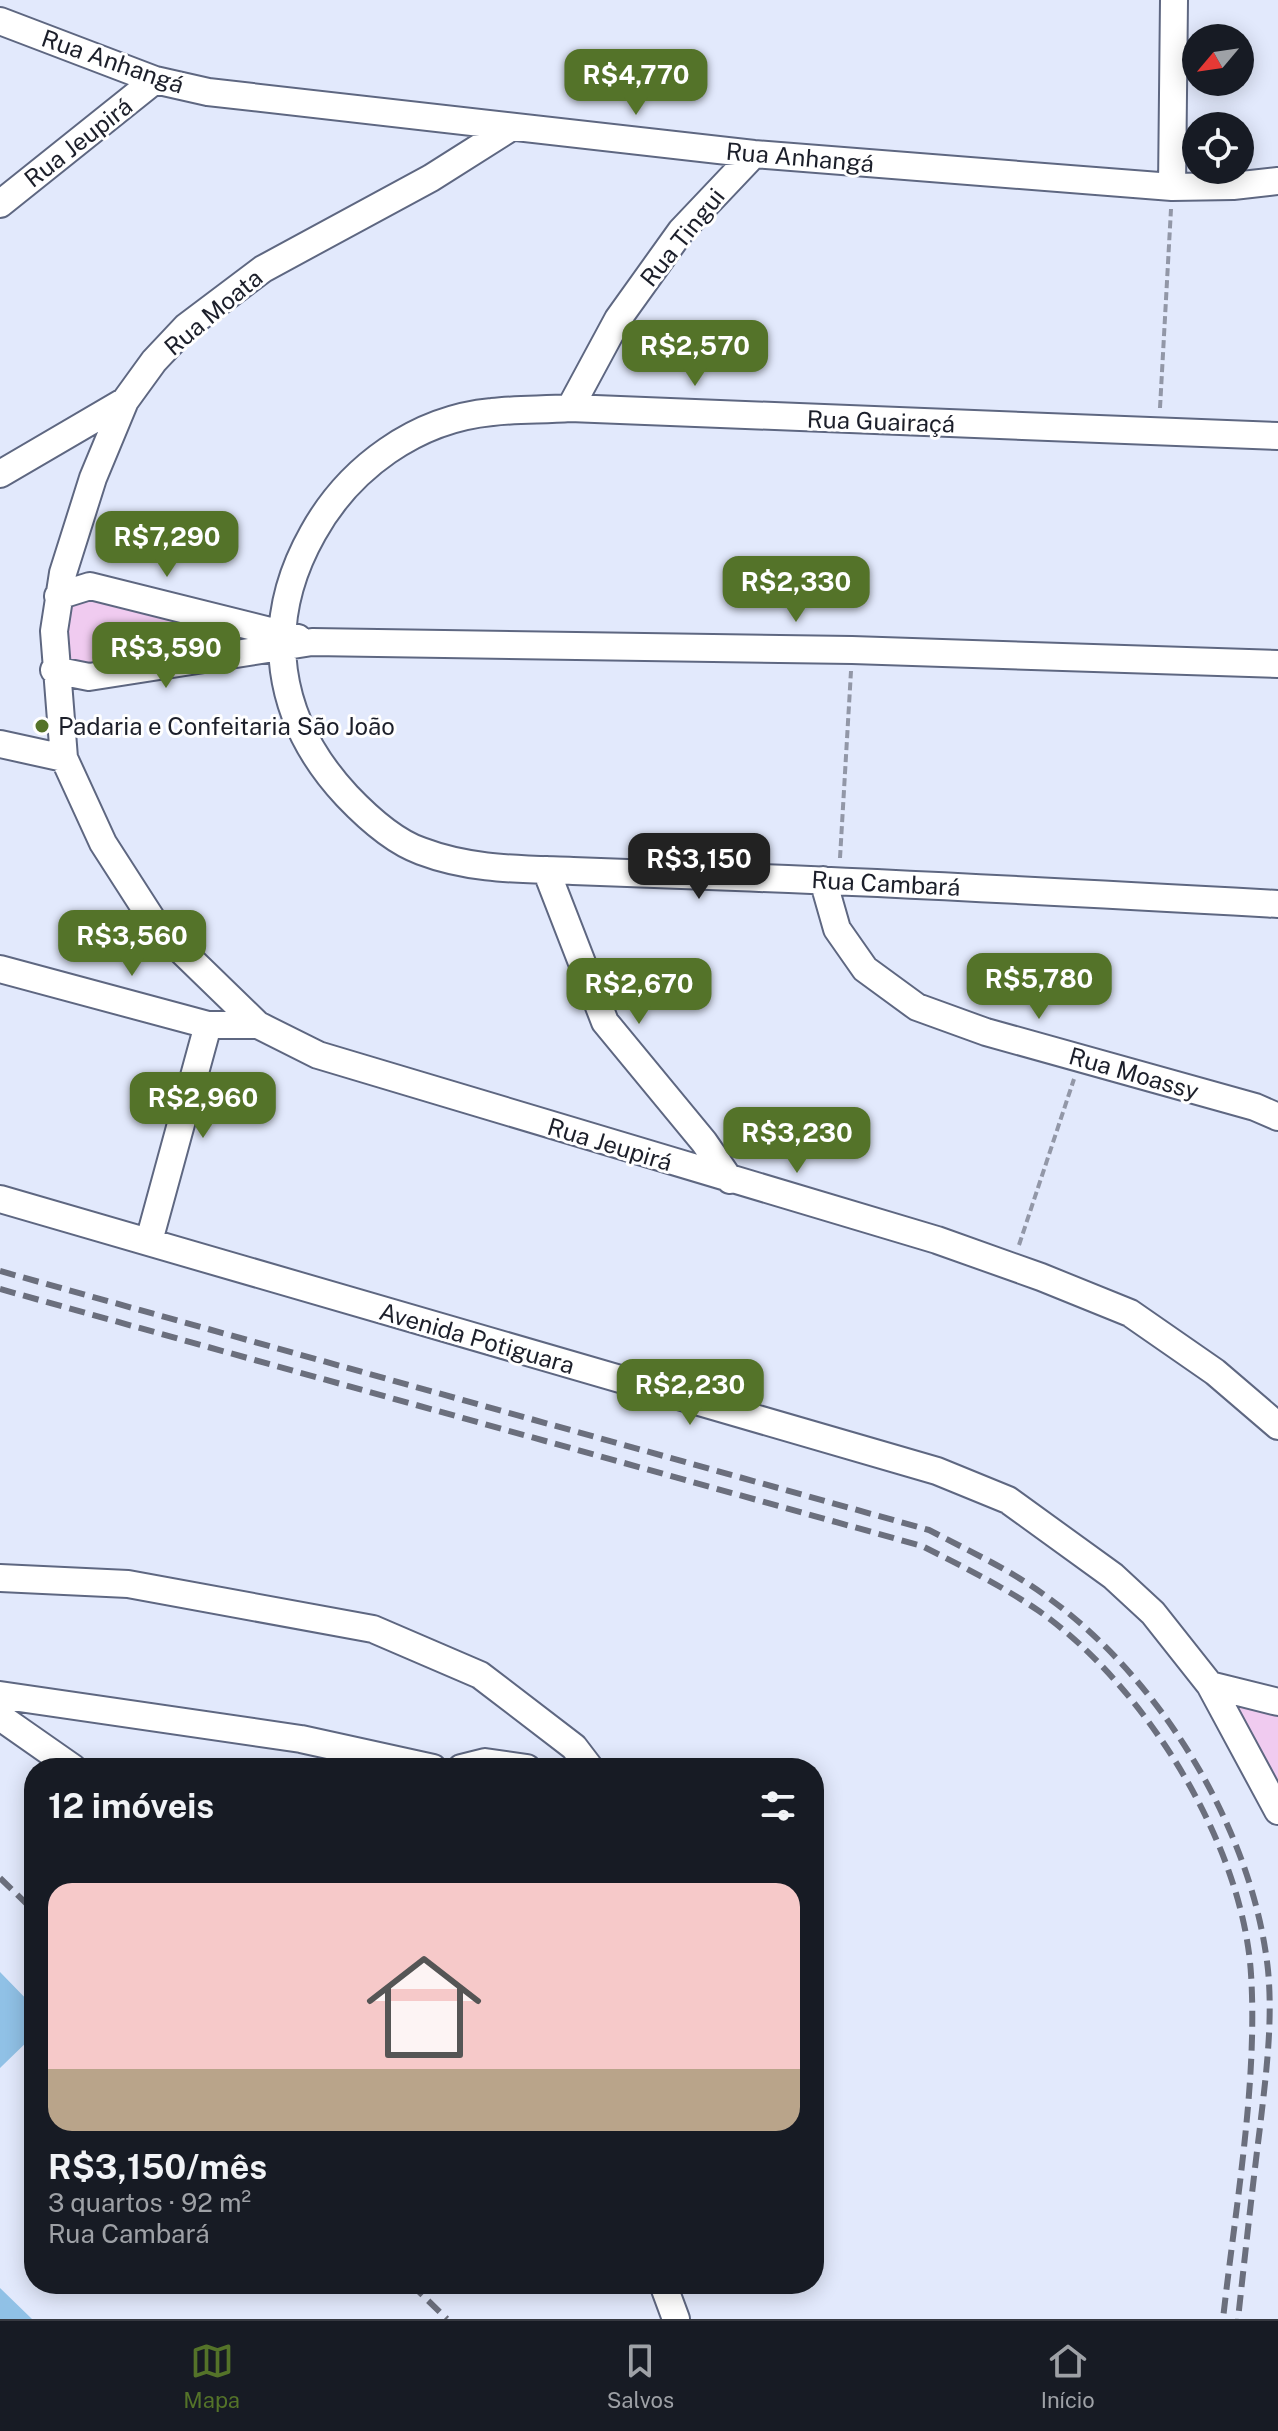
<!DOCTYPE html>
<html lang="pt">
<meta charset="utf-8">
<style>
:root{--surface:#171b24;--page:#242831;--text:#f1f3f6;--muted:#9ea1a6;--line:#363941;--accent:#547329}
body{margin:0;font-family:"Public Sans",sans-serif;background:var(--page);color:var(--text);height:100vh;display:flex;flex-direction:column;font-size:30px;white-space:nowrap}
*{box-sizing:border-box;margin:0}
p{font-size:26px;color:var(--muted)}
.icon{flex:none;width:44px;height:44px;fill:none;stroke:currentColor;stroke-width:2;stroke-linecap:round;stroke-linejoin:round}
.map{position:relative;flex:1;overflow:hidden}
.sheet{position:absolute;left:24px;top:1758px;width:800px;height:536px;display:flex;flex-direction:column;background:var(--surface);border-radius:32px;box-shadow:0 4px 20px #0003}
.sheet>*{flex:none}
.needle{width:52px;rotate:241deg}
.tools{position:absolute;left:1182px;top:24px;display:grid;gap:16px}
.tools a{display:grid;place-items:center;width:72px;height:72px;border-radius:50%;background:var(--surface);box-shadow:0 4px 20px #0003;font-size:40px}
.price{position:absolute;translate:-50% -68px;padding:0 18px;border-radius:16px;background:var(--accent);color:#fff;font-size:26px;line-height:52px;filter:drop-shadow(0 2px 4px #0008)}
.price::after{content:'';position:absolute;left:50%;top:48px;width:24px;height:18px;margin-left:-12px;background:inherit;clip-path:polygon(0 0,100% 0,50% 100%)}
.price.on{background:#222;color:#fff}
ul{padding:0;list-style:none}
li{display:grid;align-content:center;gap:16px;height:424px;padding:0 24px}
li+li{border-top:2px solid var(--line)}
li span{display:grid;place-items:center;height:248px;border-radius:24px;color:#555}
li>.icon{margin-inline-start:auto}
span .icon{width:144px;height:144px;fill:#fffc;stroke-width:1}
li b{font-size:34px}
h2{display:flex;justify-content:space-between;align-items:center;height:96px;padding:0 24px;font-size:34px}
.tabs{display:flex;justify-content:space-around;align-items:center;height:112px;border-top:2px solid var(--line);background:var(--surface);font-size:22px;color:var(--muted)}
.tabs a{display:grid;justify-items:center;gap:4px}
.tabs .on{color:var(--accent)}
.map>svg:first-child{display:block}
.green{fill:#f0cbf0}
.building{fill:#90c1e6}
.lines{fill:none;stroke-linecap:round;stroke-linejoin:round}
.minor-casing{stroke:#5e6781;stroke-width:30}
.path{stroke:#9297a7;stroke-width:4;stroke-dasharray:8 4;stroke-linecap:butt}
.minor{stroke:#fff;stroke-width:26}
.rail{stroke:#6b6f7d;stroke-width:6;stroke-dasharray:16 8;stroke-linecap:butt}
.poi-dot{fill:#547329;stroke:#fff;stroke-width:3}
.labels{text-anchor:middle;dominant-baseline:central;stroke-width:6;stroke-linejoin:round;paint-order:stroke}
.street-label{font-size:24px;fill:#1c1f2a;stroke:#fff}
.poi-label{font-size:24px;fill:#1c1f2a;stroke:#fff;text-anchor:start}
</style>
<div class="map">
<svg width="1278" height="2319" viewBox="0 0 1278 2319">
<rect width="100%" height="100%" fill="#e2e9fc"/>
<path class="green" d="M 90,593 L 270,641 L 58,668 L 61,600 Z
M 1230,1701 L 1278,1714 L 1278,1791 Z"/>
<path class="building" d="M 0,1972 L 34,2007 L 34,2035 L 0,2068 Z
M 0,2288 L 32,2319 L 0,2319 Z"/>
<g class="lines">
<defs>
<path id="minor" d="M 0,21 L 155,80 L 208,92 L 754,154 L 1172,187 L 1233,186 L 1278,181
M 1172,187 L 1174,0
M 0,204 L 155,80
M 570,408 L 618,319 L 681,231 L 754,154
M 1278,436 L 570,408 C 544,410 518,409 492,412 C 416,419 349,468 313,533 C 261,625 276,720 347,796 C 367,817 393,841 421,851 C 471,870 520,869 573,871 C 627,873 682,875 736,877 C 917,884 1097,894 1278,904
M 0,474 L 125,401
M 58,596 L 90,586 L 298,638
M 54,670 L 89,677 L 312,642 L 852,650 L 1278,664
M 0,744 L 64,758
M 546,870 L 605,1022 L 704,1142 L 730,1180
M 823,880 L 837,929 L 865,969 L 917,1007 L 986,1032 L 1255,1107 L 1278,1117
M 0,969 L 208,1025 L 258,1025 L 318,1055 L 937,1240 L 1041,1277 L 1130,1313 L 1215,1372 L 1278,1426
M 258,1025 L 157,927 L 103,843 L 64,758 L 54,631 L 63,573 L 93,478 L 125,401 L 154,361 L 186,327 L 263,269 L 431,178 L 510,128
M 0,1199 L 937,1471 L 1008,1500 L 1113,1576 L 1153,1613 L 1210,1685 L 1278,1811
M 149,1241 L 208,1025
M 0,1578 L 128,1584 L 373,1629 L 480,1675 L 574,1747 L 590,1768
M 1210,1685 L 1278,1702
M 0,1695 L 301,1739 L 433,1768
M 0,1717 L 73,1768
M 461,1768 L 485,1762 L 527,1768
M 663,2284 L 676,2319"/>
</defs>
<use href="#minor" class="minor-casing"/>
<path class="path" d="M 1160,408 L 1171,209
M 840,858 L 851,671
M 1019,1245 L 1074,1079"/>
<use href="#minor" class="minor"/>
<path class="rail" d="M 0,1271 L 929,1530 C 969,1551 1013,1571 1050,1599 C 1162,1681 1253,1831 1268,1970 C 1273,2022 1266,2075 1260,2127 C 1252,2191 1245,2255 1238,2319
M 0,1289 L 922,1546 C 962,1566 1002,1586 1039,1611 C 1145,1686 1243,1844 1251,1974 C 1258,2082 1235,2210 1223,2319
M 0,1878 L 34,1911
M 411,2284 L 447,2319"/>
</g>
<circle class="poi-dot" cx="42" cy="726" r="8"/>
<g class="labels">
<g class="street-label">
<text transform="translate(113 61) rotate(19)">Rua Anhangá</text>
<text transform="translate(78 142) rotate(-38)">Rua Jeupirá</text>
<text transform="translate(800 157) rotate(5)">Rua Anhangá</text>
<text transform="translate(682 237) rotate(-51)">Rua Tingui</text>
<text transform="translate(213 312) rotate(-40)">Rua Moata</text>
<text transform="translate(881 421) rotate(2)">Rua Guairaçá</text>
<text transform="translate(886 883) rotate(3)">Rua Cambará</text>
<text transform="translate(1134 1073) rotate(16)">Rua Moassy</text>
<text transform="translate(610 1144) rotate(17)">Rua Jeupirá</text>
<text transform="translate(477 1338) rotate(16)">Avenida Potiguara</text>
</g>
<g class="poi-label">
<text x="58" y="726">Padaria e Confeitaria São João</text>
</g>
</g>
</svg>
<div class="tools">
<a><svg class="needle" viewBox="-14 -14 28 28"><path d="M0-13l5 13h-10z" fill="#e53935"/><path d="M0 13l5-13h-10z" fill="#9ea1a6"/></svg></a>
<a><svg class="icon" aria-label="locate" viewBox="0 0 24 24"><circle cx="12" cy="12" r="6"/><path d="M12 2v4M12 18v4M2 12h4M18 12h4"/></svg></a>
</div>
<b class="price" style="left:636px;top:117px">R$4,770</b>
<b class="price" style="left:695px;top:388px">R$2,570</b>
<b class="price" style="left:167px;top:579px">R$7,290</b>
<b class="price" style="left:796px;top:624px">R$2,330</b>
<b class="price" style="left:166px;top:690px">R$3,590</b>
<b class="price on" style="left:699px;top:901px">R$3,150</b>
<b class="price" style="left:132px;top:978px">R$3,560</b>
<b class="price" style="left:1039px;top:1021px">R$5,780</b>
<b class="price" style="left:639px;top:1026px">R$2,670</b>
<b class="price" style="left:203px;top:1140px">R$2,960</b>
<b class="price" style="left:797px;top:1175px">R$3,230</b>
<b class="price" style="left:690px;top:1427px">R$2,230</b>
<section class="sheet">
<h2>12 imóveis<svg class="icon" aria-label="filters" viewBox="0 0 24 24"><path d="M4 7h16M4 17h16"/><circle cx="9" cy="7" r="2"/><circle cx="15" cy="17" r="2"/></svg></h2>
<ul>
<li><span style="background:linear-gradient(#f6c9c9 75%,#b9a48a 0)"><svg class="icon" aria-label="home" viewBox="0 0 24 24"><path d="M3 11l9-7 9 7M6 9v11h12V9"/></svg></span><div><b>R$3,150/mês</b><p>3 quartos · 92 m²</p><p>Rua Cambará</p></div></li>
</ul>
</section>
</div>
<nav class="tabs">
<a class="on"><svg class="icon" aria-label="map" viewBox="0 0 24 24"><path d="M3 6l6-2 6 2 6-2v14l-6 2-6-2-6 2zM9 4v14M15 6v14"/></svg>Mapa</a>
<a><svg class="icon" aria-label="saved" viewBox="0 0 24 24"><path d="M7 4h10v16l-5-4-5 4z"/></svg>Salvos</a>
<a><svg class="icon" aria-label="home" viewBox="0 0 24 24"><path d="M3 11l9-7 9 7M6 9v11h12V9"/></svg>Início</a>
</nav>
